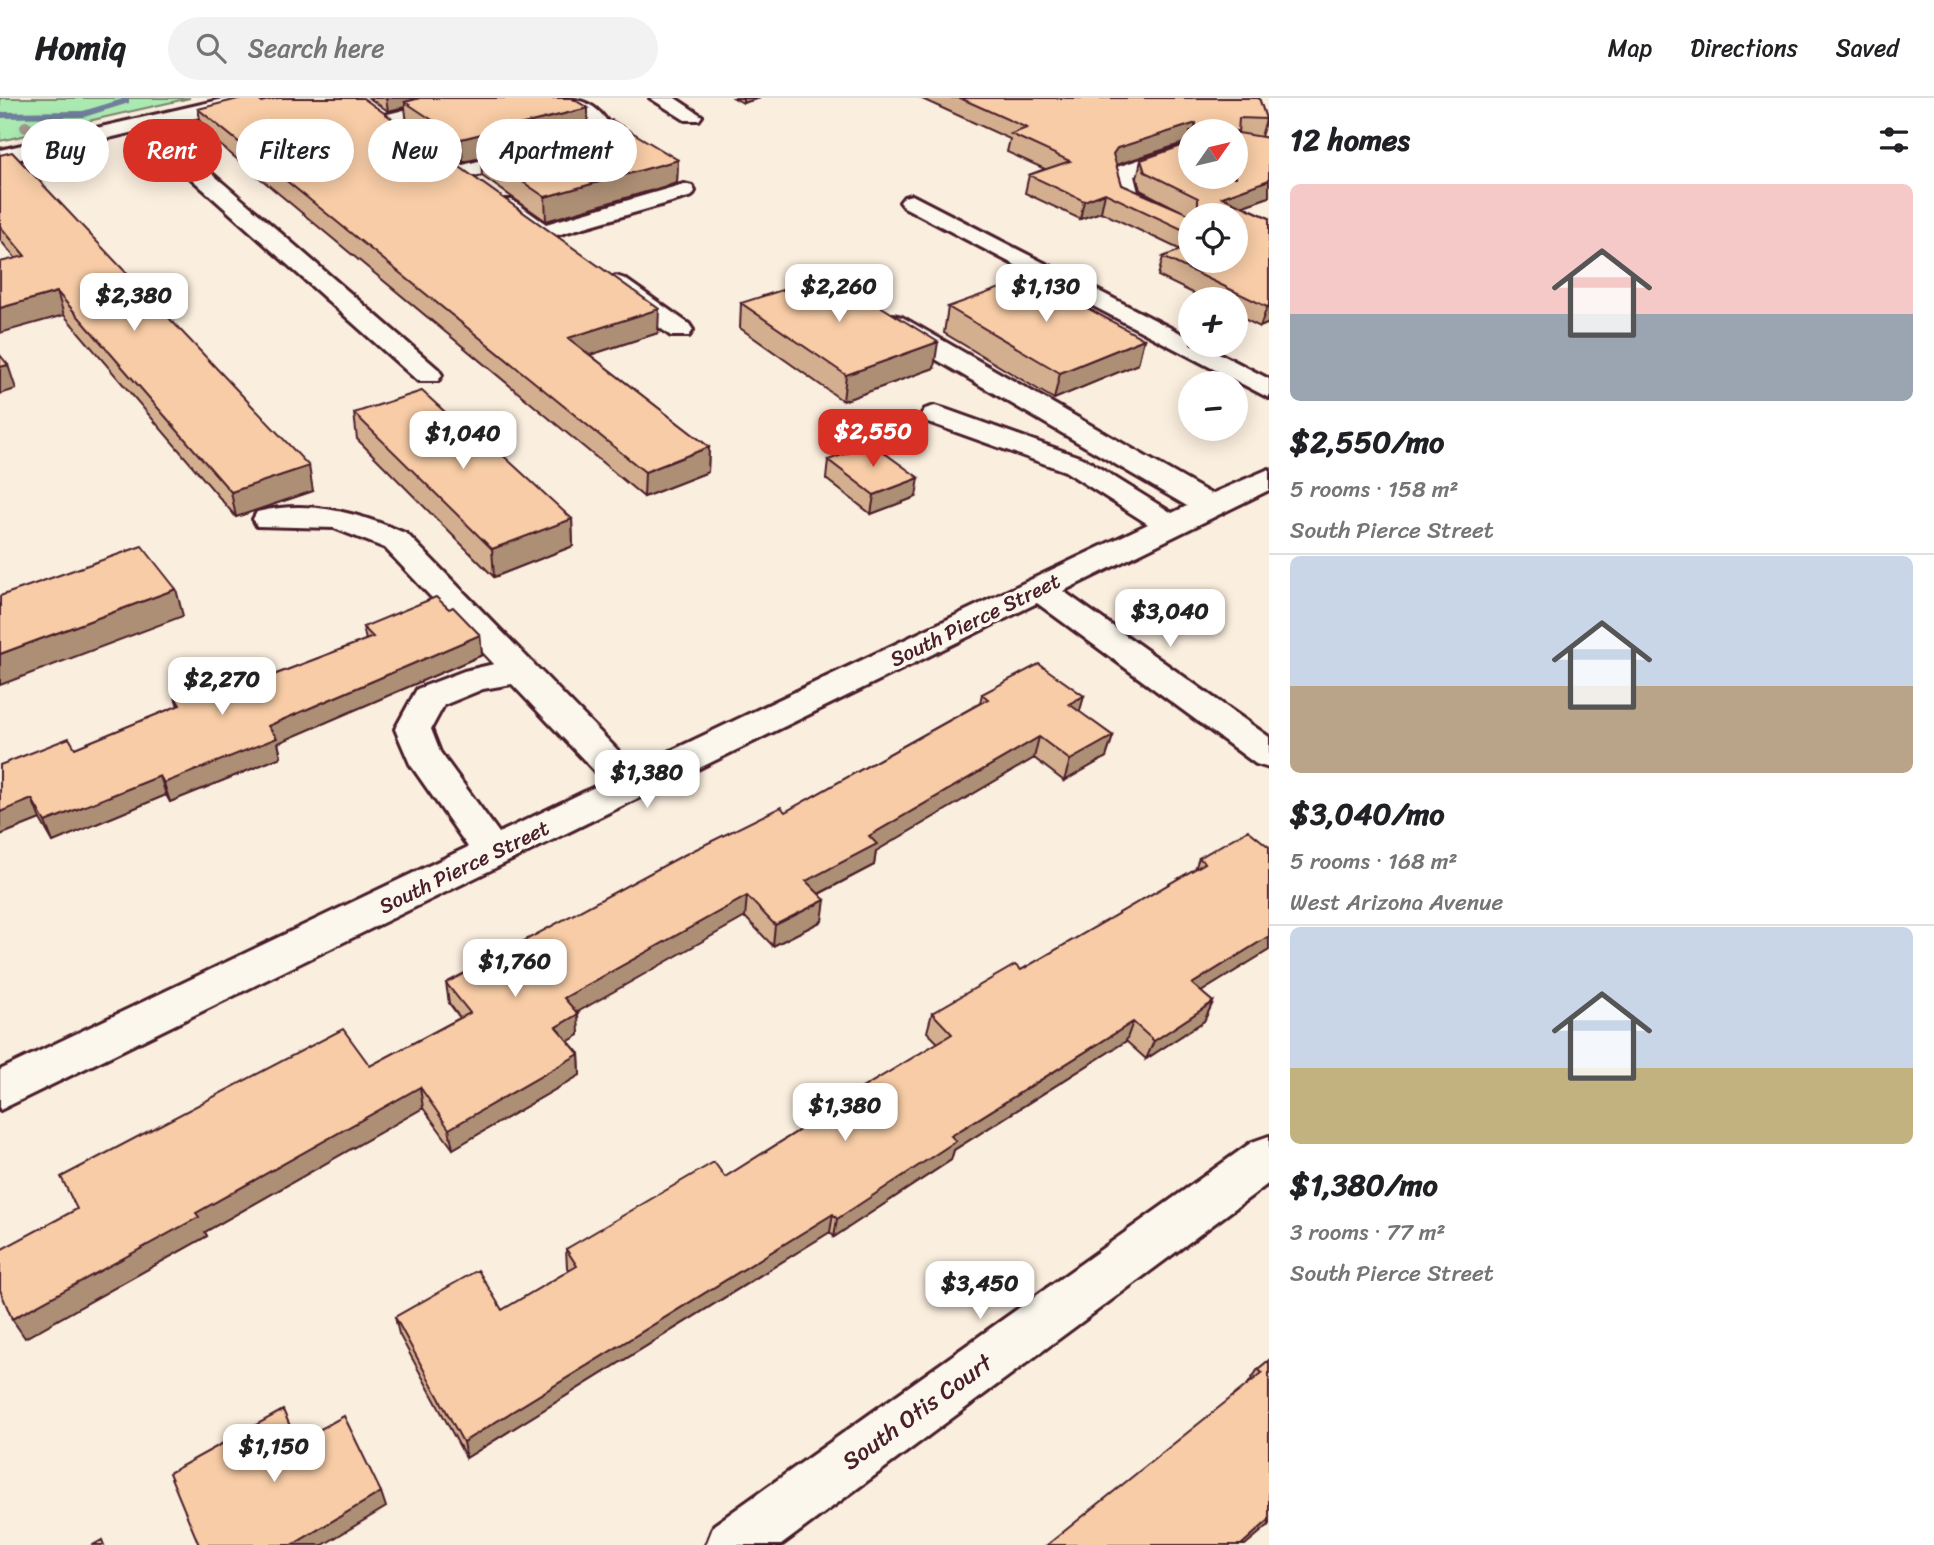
<!DOCTYPE html>
<meta charset="utf-8">
<style>
:root{--surface:#fff;--page:#f2f2f2;--text:#202124;--muted:#757577;--line:#e0e0e0;--accent:#d93025}
body{margin:0;font-family:Sriracha,sans-serif;background:var(--page);color:var(--text);height:100vh;display:flex;flex-direction:column;font-size:26px;white-space:nowrap}
*{box-sizing:border-box;margin:0}
p{font-size:23px;color:var(--muted)}
.icon{flex:none;width:38px;height:38px;fill:none;stroke:currentColor;stroke-width:2;stroke-linecap:round;stroke-linejoin:round}
.map{position:relative;flex:1;overflow:hidden}
.drawer{display:flex;flex-direction:column;background:var(--surface);width:665px}
.drawer>*{flex:none}
.top-card{position:absolute;left:21px;top:21px;width:665px;height:63px;display:flex;gap:14px}
.needle{width:46px;rotate:56deg}
.tools{position:absolute;left:1178px;top:21px;display:grid;gap:14px}
.tools a{display:grid;place-items:center;width:70px;height:70px;border-radius:50%;background:var(--surface);box-shadow:0 4px 18px #0003;font-size:35px}
.price{position:absolute;translate:-50% -60px;padding:0 16px;border-radius:14px;background:#fff;color:#222;font-size:23px;line-height:46px;filter:drop-shadow(0 2px 4px #0008)}
.price::after{content:'';position:absolute;left:50%;top:42px;width:21px;height:16px;margin-left:-10px;background:inherit;clip-path:polygon(0 0,100% 0,50% 100%)}
.price.active{background:var(--accent);color:#fff}
ul{padding:0;list-style:none}
li{display:grid;align-content:center;gap:14px;height:371px;padding:0 21px}
li+li{border-top:2px solid var(--line)}
li span{display:grid;place-items:center;height:217px;border-radius:10px;color:#555}
li>.icon{margin-inline-start:auto}
span .icon{width:126px;height:126px;fill:#fffc;stroke-width:1}
li b{font-size:30px}
h2{display:flex;justify-content:space-between;align-items:center;height:84px;padding:0 21px;font-size:30px}
.tag{padding:0 24px;border-radius:32px;background:var(--surface);box-shadow:0 4px 18px #0003;font-size:24px;line-height:63px}
.tag.active{background:var(--accent);color:#fff}
header{display:flex;align-items:center;gap:42px;box-sizing:border-box;height:98px;padding:0 35px;background:var(--surface);border-bottom:2px solid var(--line)}
header strong{font-size:33px}
nav{display:flex;gap:38px;margin-inline-start:auto;font-size:24px}
.search{width:490px;height:63px;background:var(--page);display:flex;align-items:center;gap:18px;box-sizing:border-box;padding:0 24px;border-radius:38px;color:var(--muted);font-size:26px}
main{display:flex;flex:1;min-height:0}
.map>svg:first-child{display:block}
.green{fill:#aaeab1;stroke:#7a846e;stroke-width:2}
.lines{fill:none;stroke-linecap:round;stroke-linejoin:round}
.stream{fill:#707f9b;fill-rule:evenodd}
.minor-casing{stroke:#4a1f2b;stroke-width:6}
.minor{fill:#fbf7ec;fill-rule:evenodd}
.tree{fill:#a6988e}
.wall{fill:#d4af8f;stroke:#4a1f2b;stroke-width:2;fill-rule:evenodd}
.shaded-wall{fill:#ad8f74;stroke:#4a1f2b;stroke-width:2}
.building{fill:#f7cca6;stroke:#4a1f2b;stroke-width:2}
.labels{text-anchor:middle;dominant-baseline:central;stroke-width:7;stroke-linejoin:round;paint-order:stroke}
.street-label{font-size:21px;fill:#4a1f2b;stroke:#fbf7ec}
.near-street-label{font-size:24px;fill:#4a1f2b;stroke:#fbf7ec}
</style>
<header>
<strong>Homiq</strong>
<div class="search"><svg class="icon" aria-label="search" viewBox="0 0 24 24"><circle cx="10" cy="10" r="6"/><path d="M15 15l6 6"/></svg>Search here</div>
<nav><a>Map</a><a>Directions</a><a>Saved</a></nav>
</header>
<main>
<div class="map">
<svg width="1269" height="1447" viewBox="0 0 1269 1447">
<rect width="100%" height="100%" fill="#faeede"/>
<filter id="ink" filterUnits="userSpaceOnUse"><feTurbulence type="fractalNoise" baseFrequency=".0143" numOctaves="2"/><feDisplacementMap in="SourceGraphic" scale="14" xChannelSelector="R" yChannelSelector="G"/><feConvolveMatrix kernelMatrix="1 2 1 2 8 2 1 2 1" color-interpolation-filters="sRGB"/></filter>
<g filter="url(#ink)">
<path class="green" d="M 0,0 L 190,0 L 0,43 Z"/>
<g class="lines">
<path class="stream" d="M 126,0 L 129,1 L 129,5 L 84,19 L 0,20 L 0,14 L 83,13 Z"/>
<defs>
<path id="minor" d="M 228,0 L 265,0 L 262,4 L 158,29 L 438,271 L 442,277 L 438,283 L 418,283 L 138,33 L 0,66 L 0,52 Z
M 452,0 L 488,0 L 485,4 L 383,29 L 372,23 L 376,19 Z
M 551,0 C 584,0 600,6 615,37 L 612,42 L 467,80 L 451,80 L 448,75 L 451,70 L 592,34 L 587,23 Z
M 650,0 L 675,0 L 702,18 L 699,22 L 685,22 Z
M 1190,45 L 1190,59 L 1134,78 L 1138,94 L 1174,112 L 1178,117 L 1174,122 L 1158,122 L 1119,103 L 1111,75 L 1114,70 Z
M 684,86 L 692,88 L 695,93 L 692,98 L 543,141 L 535,139 L 492,107 L 496,102 L 512,102 L 546,126 Z
M 912,97 L 1190,240 L 1190,247 L 1203,247 L 1269,281 L 1269,300 L 904,109 L 900,104 L 904,99 Z
M 616,178 L 625,181 L 689,226 L 693,232 L 689,238 L 671,238 L 607,191 L 603,186 L 607,181 Z
M 893,217 L 902,219 L 1211,396 L 1269,371 L 1269,392 L 1063,493 L 1269,639 L 1269,670 L 1256,666 L 1037,505 L 0,1012 L 0,972 L 468,749 L 410,666 L 395,631 L 417,591 L 464,573 L 494,566 L 385,450 L 334,430 L 257,428 L 253,421 L 257,414 C 310,401 359,415 407,436 L 635,670 L 1148,426 L 1065,373 L 925,323 L 921,317 L 925,311 L 935,308 L 945,311 L 1085,361 L 1172,415 L 1187,408 L 884,231 L 880,225 L 884,219 ZM 512,586 L 605,684 L 499,735 L 440,654 L 431,631 L 444,607 L 483,591 Z
M 1269,1038 L 1269,1085 L 781,1447 L 706,1447 L 714,1427 L 1252,1044 Z"/>
</defs>
<use href="#minor" class="minor-casing"/>
<use href="#minor" class="minor"/>
</g>
<circle class="tree" cx="26" cy="29" r="6"/>
<path class="wall" d="M 369,0 L 571,0 L 588,10 L 588,28 L 678,62 L 677,85 L 546,123 L 482,78 L 481,60 L 463,64 L 407,26 L 405,9 L 388,13 Z
M 734,0 L 760,0 L 743,5 Z
M 920,0 L 1259,0 L 1266,21 L 1261,39 L 1269,40 L 1269,99 L 1243,108 L 1269,120 L 1269,225 L 1260,229 L 1236,217 L 1236,201 L 1205,201 L 1158,178 L 1163,159 L 1181,152 L 1101,114 L 1080,121 L 1025,95 L 1029,77 L 1045,71 L 1007,54 L 1010,41 ZM 1190,33 L 1236,33 L 1141,62 L 1137,80 L 1140,92 L 1179,112 L 1122,87 L 1116,67 L 1190,43 ZM 1190,117 L 1236,117 L 1190,163 Z
M 261,4 L 658,235 L 590,257 L 709,349 L 708,374 L 644,399 L 202,32 L 198,11 Z
M 0,57 L 313,393 L 236,419 L 0,142 Z
M 741,205 L 934,270 L 843,303 L 740,230 Z
M 948,209 L 1144,241 L 1138,266 L 1054,301 L 944,235 Z
M 354,315 L 489,354 L 572,421 L 573,448 L 494,479 L 357,341 Z
M 828,362 L 916,399 L 871,416 L 826,381 Z
M 449,511 L 480,537 L 482,557 L 278,645 L 281,659 L 170,704 L 166,697 L 53,744 L 40,721 L 0,737 L 0,667 L 75,650 L 178,608 L 175,599 L 237,591 L 366,542 L 363,529 Z
M 982,596 L 1084,598 L 1079,614 L 1113,638 L 1106,659 L 1064,683 L 1034,660 L 876,753 L 874,767 L 819,796 L 822,823 L 773,848 L 745,819 L 576,914 L 579,937 L 568,943 L 579,956 L 580,977 L 453,1051 L 423,1010 L 205,1134 L 207,1138 L 25,1240 L 370,968 L 460,920 L 449,905 L 446,885 L 785,714 L 980,605 Z
M 1269,749 L 1269,852 L 1201,894 L 1213,904 L 1204,923 L 1146,961 L 1126,943 L 954,1052 L 951,1062 L 834,1139 L 830,1134 L 466,1360 L 399,1236 L 395,1219 L 502,1212 L 570,1172 L 567,1169 L 566,1151 L 725,1079 L 833,1011 L 834,1007 L 938,945 L 927,934 L 932,915 L 1021,872 L 1195,771 L 1199,760 Z
M 1269,1262 L 1245,1447 L 1246,1289 L 1258,1271 Z"/>
<path class="shaded-wall" d="M 386,0 L 441,0 L 405,4 L 405,9 L 388,13 Z
M 743,0 L 760,0 L 743,5 Z
M 588,10 L 588,32 L 480,55 L 481,60 L 463,64 L 461,41 Z
M 1196,25 L 1194,33 L 1190,33 L 1190,43 L 1113,68 L 1113,56 L 1117,50 Z
M 678,62 L 677,85 L 546,123 L 545,99 Z
M 1269,82 L 1269,99 L 1218,117 L 1222,99 Z
M 1105,95 L 1101,114 L 1080,121 L 1084,103 Z
M 57,194 L 64,217 L 0,235 L 0,210 Z
M 1269,208 L 1269,225 L 1260,229 L 1267,209 Z
M 659,211 L 658,235 L 568,264 L 568,240 Z
M 1144,241 L 1138,266 L 1054,301 L 1060,275 Z
M 938,244 L 934,270 L 843,303 L 846,277 Z
M 8,267 L 16,291 L 0,296 L 0,269 Z
M 709,349 L 708,374 L 644,399 L 645,374 Z
M 309,368 L 313,393 L 236,419 L 231,394 Z
M 919,380 L 916,399 L 871,416 L 874,397 Z
M 572,421 L 573,448 L 494,479 L 492,451 Z
M 176,491 L 183,518 L 0,587 L 0,556 Z
M 480,537 L 482,557 L 278,645 L 281,659 L 170,704 L 164,685 L 268,628 Z
M 1084,598 L 1078,620 L 1069,606 Z
M 1113,638 L 1106,659 L 1064,683 L 1070,662 Z
M 1039,639 L 1034,660 L 876,753 L 874,767 L 803,804 L 806,783 L 869,738 Z
M 160,678 L 166,697 L 53,744 L 45,724 Z
M 32,701 L 40,721 L 0,737 L 0,714 Z
M 747,798 L 745,819 L 565,921 L 564,900 Z
M 825,802 L 822,823 L 773,848 L 775,827 Z
M 1269,838 L 1269,852 L 1183,905 L 1192,886 Z
M 1213,904 L 1204,923 L 1146,961 L 1154,943 Z
M 578,916 L 579,937 L 558,949 L 556,929 Z
M 1133,924 L 1126,943 L 954,1052 L 951,1062 L 834,1139 L 837,1121 L 951,1038 Z
M 579,956 L 580,977 L 453,1051 L 449,1031 Z
M 420,989 L 423,1010 L 205,1134 L 207,1138 L 25,1240 L 12,1221 L 196,1115 Z
M 833,1116 L 830,1134 L 466,1360 L 463,1344 Z
M 381,1394 L 386,1409 L 323,1447 L 292,1447 Z
M 1269,1422 L 1269,1427 L 1245,1447 L 1240,1447 Z"/>
<path class="building" d="M 242,0 L 256,0 L 261,4 L 278,0 L 363,0 L 659,211 L 568,240 L 709,349 L 645,374 L 198,11 Z
M 420,0 L 571,0 L 588,10 L 461,41 L 405,4 Z
M 960,0 L 1259,0 L 1266,21 L 1239,20 L 1238,35 L 1269,40 L 1269,82 L 1222,99 L 1269,120 L 1269,208 L 1267,209 L 1163,159 L 1190,148 L 1190,163 L 1236,163 L 1236,117 L 1196,117 L 1198,116 L 1198,100 L 1145,74 L 1141,62 L 1190,45 L 1190,79 L 1236,79 L 1236,33 L 1196,33 L 1196,25 L 1117,50 L 1113,56 L 1122,87 L 1191,117 L 1190,135 L 1105,95 L 1084,103 L 1029,77 L 1070,63 L 1011,36 L 1027,30 Z
M 612,22 L 678,62 L 545,99 L 480,55 Z
M 12,54 L 309,368 L 231,394 L 57,194 L 0,210 L 0,164 L 25,158 L 0,128 L 0,57 Z
M 830,177 L 938,244 L 846,277 L 741,205 Z
M 1031,179 L 1144,241 L 1060,275 L 948,209 Z
M 0,257 L 8,267 L 0,269 Z
M 422,293 L 489,354 L 496,351 L 572,421 L 492,451 L 354,315 Z
M 872,346 L 919,380 L 874,397 L 828,362 Z
M 142,448 L 176,491 L 0,556 L 0,498 Z
M 436,499 L 449,511 L 453,509 L 480,537 L 268,628 L 277,640 L 164,685 L 160,678 L 45,724 L 32,701 L 0,714 L 0,667 L 69,640 L 75,650 L 180,607 L 175,599 L 228,579 L 237,591 L 373,539 L 363,529 Z
M 1039,566 L 1084,598 L 1069,606 L 1113,638 L 1070,662 L 1039,639 L 869,738 L 877,746 L 806,783 L 825,802 L 775,827 L 747,798 L 564,900 L 578,916 L 556,929 L 579,956 L 449,1031 L 420,989 L 196,1115 L 199,1119 L 12,1221 L 0,1192 L 0,1152 L 77,1111 L 61,1079 L 343,931 L 370,968 L 470,915 L 446,885 L 680,759 L 781,709 L 785,714 L 988,601 L 982,596 Z
M 1248,732 L 1269,749 L 1269,838 L 1192,886 L 1213,904 L 1154,943 L 1133,924 L 951,1038 L 956,1043 L 837,1121 L 833,1116 L 463,1344 L 395,1219 L 478,1172 L 502,1212 L 577,1168 L 566,1151 L 714,1064 L 725,1079 L 836,1009 L 834,1007 L 952,936 L 932,915 L 1015,867 L 1021,872 L 1205,765 L 1199,760 Z
M 1269,1262 L 1269,1422 L 1241,1447 L 1047,1447 L 1262,1275 L 1258,1271 Z
M 283,1312 L 297,1344 L 344,1318 L 381,1394 L 292,1447 L 199,1447 L 169,1375 Z
M 102,1442 L 104,1447 L 93,1447 Z"/>
</g>
<g class="labels">
<g class="street-label">
<text transform="translate(975 522) rotate(-26)">South Pierce Street</text>
<text transform="translate(464 769) rotate(-26)">South Pierce Street</text>
</g>
<g class="near-street-label">
<text transform="translate(917 1314) rotate(-36)">South Otis Court</text>
</g>
</g>
</svg>
<div class="tools">
<a><svg class="needle" viewBox="-14 -14 28 28"><path d="M0-13l5 13h-10z" fill="#e53935"/><path d="M0 13l5-13h-10z" fill="#757577"/></svg></a>
<a><svg class="icon" aria-label="locate" viewBox="0 0 24 24"><circle cx="12" cy="12" r="6"/><path d="M12 2v4M12 18v4M2 12h4M18 12h4"/></svg></a>
<a>+</a>
<a>−</a>
</div>
<b class="price" style="left:839px;top:226px">$2,260</b>
<b class="price" style="left:1046px;top:226px">$1,130</b>
<b class="price" style="left:134px;top:235px">$2,380</b>
<b class="price active" style="left:873px;top:371px">$2,550</b>
<b class="price" style="left:463px;top:373px">$1,040</b>
<b class="price" style="left:1170px;top:551px">$3,040</b>
<b class="price" style="left:222px;top:619px">$2,270</b>
<b class="price" style="left:647px;top:712px">$1,380</b>
<b class="price" style="left:515px;top:901px">$1,760</b>
<b class="price" style="left:845px;top:1045px">$1,380</b>
<b class="price" style="left:980px;top:1223px">$3,450</b>
<b class="price" style="left:274px;top:1386px">$1,150</b>
<div class="top-card">
<a class="tag">Buy</a>
<a class="tag active">Rent</a>
<a class="tag">Filters</a>
<a class="tag">New</a>
<a class="tag">Apartment</a>
</div>
</div>
<section class="drawer">
<h2>12 homes<svg class="icon" aria-label="filters" viewBox="0 0 24 24"><path d="M4 7h16M4 17h16"/><circle cx="9" cy="7" r="2"/><circle cx="15" cy="17" r="2"/></svg></h2>
<ul>
<li><span style="background:linear-gradient(#f6c9c9 60%,#9aa5b1 0)"><svg class="icon" aria-label="home" viewBox="0 0 24 24"><path d="M3 11l9-7 9 7M6 9v11h12V9"/></svg></span><div><b>$2,550/mo</b><p>5 rooms · 158 m²</p><p>South Pierce Street</p></div></li>
<li><span style="background:linear-gradient(#c9d6e8 60%,#b9a48a 0)"><svg class="icon" aria-label="home" viewBox="0 0 24 24"><path d="M3 11l9-7 9 7M6 9v11h12V9"/></svg></span><div><b>$3,040/mo</b><p>5 rooms · 168 m²</p><p>West Arizona Avenue</p></div></li>
<li><span style="background:linear-gradient(#c9d6e8 65%,#c2b280 0)"><svg class="icon" aria-label="home" viewBox="0 0 24 24"><path d="M3 11l9-7 9 7M6 9v11h12V9"/></svg></span><div><b>$1,380/mo</b><p>3 rooms · 77 m²</p><p>South Pierce Street</p></div></li>
</ul>
</section>
</main>
